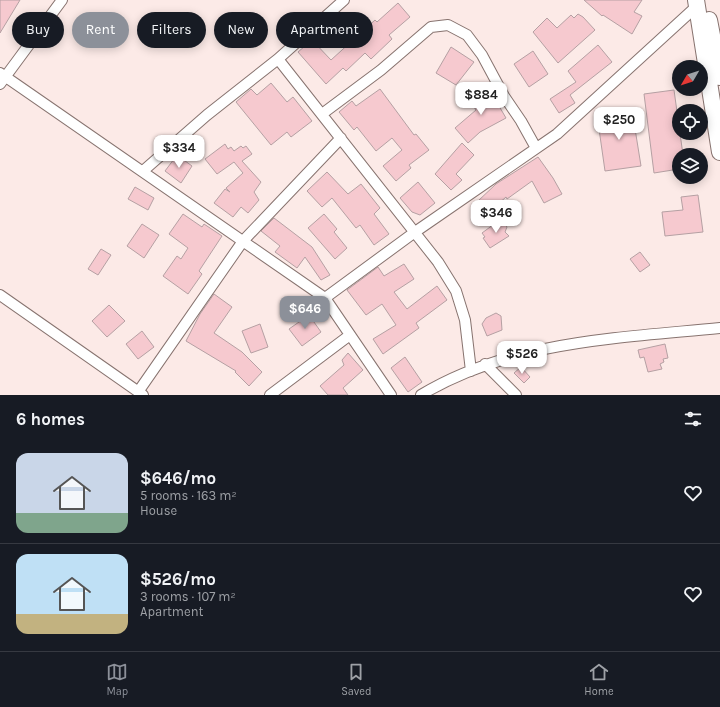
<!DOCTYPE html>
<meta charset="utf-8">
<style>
:root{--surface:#171b24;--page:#242831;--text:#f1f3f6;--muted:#9ea1a6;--line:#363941;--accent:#8c9099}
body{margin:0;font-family:Karla,sans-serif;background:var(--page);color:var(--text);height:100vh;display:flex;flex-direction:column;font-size:15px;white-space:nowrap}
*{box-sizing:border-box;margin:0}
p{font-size:13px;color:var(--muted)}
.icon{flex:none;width:22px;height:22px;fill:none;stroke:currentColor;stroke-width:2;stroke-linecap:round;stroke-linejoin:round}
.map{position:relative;height:395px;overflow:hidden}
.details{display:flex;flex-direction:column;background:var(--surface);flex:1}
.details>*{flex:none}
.banner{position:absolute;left:12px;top:12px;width:400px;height:36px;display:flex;gap:8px}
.needle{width:26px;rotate:231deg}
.fabs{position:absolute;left:672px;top:60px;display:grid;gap:8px}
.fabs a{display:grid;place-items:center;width:36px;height:36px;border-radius:50%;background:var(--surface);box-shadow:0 2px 10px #0003;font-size:20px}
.price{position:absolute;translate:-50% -34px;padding:0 9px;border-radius:8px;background:#fff;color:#222;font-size:13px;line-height:26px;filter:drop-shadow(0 1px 2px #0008)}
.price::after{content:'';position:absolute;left:50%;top:24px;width:12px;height:9px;margin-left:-6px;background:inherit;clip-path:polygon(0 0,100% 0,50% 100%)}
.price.current{background:var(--accent);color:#fff}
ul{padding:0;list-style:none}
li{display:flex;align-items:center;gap:12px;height:100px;padding:0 16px}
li+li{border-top:1px solid var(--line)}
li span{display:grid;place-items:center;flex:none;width:112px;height:80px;border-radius:12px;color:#555}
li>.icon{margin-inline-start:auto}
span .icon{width:48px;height:48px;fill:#fffc;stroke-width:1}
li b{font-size:17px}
h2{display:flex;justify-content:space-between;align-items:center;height:48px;padding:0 16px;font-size:17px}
.tag{padding:0 14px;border-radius:18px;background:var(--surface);box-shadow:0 2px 10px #0003;font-size:14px;line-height:36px}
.tag.current{background:var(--accent);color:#fff}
.tabs{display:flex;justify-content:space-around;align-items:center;height:56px;border-top:1px solid var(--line);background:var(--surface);font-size:11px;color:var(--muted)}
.tabs a{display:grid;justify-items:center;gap:2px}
.tabs .current{color:var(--accent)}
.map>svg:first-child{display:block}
.building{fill:#f6c9cf;stroke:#b5a0a3}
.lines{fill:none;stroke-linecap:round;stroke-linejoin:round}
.minor-casing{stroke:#87736f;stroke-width:12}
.primary-casing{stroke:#87736f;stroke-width:18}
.minor{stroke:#fff;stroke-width:10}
.primary{stroke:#fff;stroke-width:16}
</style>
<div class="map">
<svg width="720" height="395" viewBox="0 0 720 395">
<rect width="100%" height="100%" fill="#fceae7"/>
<path class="building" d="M 0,0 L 20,0 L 0,33 Z
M 584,0 L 642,0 L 634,12 L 642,16 L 632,34 L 603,15 L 602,16 Z
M 398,3 L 410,17 L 389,35 L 392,39 L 371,59 L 365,53 L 346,71 L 343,68 L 326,84 L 298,52 L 312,40 L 331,60 L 375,20 L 377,22 Z
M 578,14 L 583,17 L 595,30 L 558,63 L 533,32 L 547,18 L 557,28 L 571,15 L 574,18 Z
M 598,45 L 612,62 L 570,95 L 575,103 L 559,113 L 550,99 L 576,82 L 568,71 Z
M 451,47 L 474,62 L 456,85 L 436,73 Z
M 533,51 L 548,74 L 529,87 L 514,64 Z
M 271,83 L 287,102 L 293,97 L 312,121 L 291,137 L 287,132 L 271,145 L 236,102 L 251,89 L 257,95 Z
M 380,89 L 414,135 L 416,134 L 429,150 L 409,165 L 411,168 L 396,181 L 383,166 L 402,150 L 392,138 L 376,151 L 357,127 L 354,130 L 339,112 L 352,101 L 356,106 Z
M 489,89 L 506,118 L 480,132 L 468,143 L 455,128 L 476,110 L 472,104 L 475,97 Z
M 674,90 L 683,155 L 679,155 L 679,169 L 654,173 L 644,94 Z
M 632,110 L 641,166 L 605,171 L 597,115 Z
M 462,143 L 474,155 L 456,174 L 462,180 L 451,190 L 435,174 Z
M 225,144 L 228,149 L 231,147 L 234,151 L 241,146 L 243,148 L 246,146 L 252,154 L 242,161 L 261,182 L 254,192 L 259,200 L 248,213 L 241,207 L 233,217 L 214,203 L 225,189 L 230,192 L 226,188 L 243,173 L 234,162 L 217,174 L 205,159 Z
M 177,155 L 192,166 L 181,183 L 165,171 Z
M 538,157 L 553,178 L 562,194 L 544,203 L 532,181 L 507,199 L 506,197 L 488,213 L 478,201 L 496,184 Z
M 327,172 L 348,194 L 361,184 L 380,208 L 374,214 L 389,234 L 374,245 L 360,225 L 356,228 L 332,198 L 322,207 L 307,191 Z
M 418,182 L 435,203 L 420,215 L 412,212 L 400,198 Z
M 135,187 L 154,198 L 148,210 L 128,199 Z
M 698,195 L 703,232 L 665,236 L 662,212 L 683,210 L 681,197 Z
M 183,214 L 202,227 L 204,224 L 222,236 L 199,271 L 202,274 L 188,294 L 163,276 L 177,256 L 181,259 L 188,248 L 169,234 Z
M 324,214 L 337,229 L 334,232 L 347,248 L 335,259 L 308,228 Z
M 274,218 L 312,247 L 330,275 L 321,280 L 305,257 L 297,268 L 275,252 L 280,246 L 261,231 Z
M 501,219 L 507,227 L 505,232 L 509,236 L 490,248 L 483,238 L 485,237 L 482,233 Z
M 142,224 L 159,235 L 144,258 L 127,246 Z
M 101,249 L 111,255 L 98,275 L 88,269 Z
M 640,252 L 650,265 L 640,272 L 630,259 Z
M 404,264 L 414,279 L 394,292 L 407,309 L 437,286 L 447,300 L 416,323 L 419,328 L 383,354 L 373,339 L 396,325 L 382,304 L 366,315 L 347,290 L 378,267 L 384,276 Z
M 214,294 L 232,307 L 214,333 L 242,352 L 262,372 L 249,386 L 235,372 L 236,371 L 186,341 L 200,314 Z
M 109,305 L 125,321 L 107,337 L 92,321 Z
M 496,313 L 501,316 L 502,330 L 487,336 L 482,324 L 486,318 Z
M 309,315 L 321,332 L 302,346 L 289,329 Z
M 260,324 L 268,347 L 251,353 L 242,331 Z
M 142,331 L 154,347 L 138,359 L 126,344 Z
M 665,344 L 668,358 L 663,359 L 664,362 L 660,364 L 662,369 L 648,372 L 644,357 L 640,358 L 638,350 Z
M 348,353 L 363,370 L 343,388 L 348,395 L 328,395 L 320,386 L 344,365 L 342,360 Z
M 405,357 L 422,382 L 408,392 L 391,368 Z
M 521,367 L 530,377 L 524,383 L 514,373 Z"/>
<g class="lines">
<defs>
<path id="minor" d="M 278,59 L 438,262 L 456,291 L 465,320 L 471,371
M 0,73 L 325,298 L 391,395
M 0,84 L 62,0
M 322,114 L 381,70 L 431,27 L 448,25 L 467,35 L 482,55 L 504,96 L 521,121 L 536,148
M 143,171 L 207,115 L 278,59 L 344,0
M 0,295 L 143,395
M 325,298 L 415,232 L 557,134 L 697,6
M 485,364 L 516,395
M 138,392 L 243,241 L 341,138
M 270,395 L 350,335
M 421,395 C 510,341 619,338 720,328"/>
<path id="primary" d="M 696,0 L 720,152
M 709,20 L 720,77"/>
</defs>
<use href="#minor" class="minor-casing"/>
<use href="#primary" class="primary-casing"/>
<use href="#minor" class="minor"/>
<use href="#primary" class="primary"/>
</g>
</svg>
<div class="fabs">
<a><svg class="needle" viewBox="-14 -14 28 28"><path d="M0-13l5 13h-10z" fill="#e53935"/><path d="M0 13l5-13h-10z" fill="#9ea1a6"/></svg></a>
<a><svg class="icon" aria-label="locate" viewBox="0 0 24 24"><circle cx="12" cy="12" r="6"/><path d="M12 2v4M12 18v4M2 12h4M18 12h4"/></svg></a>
<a><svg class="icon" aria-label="layers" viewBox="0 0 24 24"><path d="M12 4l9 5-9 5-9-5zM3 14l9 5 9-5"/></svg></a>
</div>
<b class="price" style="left:481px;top:116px">$884</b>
<b class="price" style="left:619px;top:141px">$250</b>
<b class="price" style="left:179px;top:169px">$334</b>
<b class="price" style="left:496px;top:234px">$346</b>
<b class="price current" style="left:305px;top:330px">$646</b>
<b class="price" style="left:522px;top:375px">$526</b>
<div class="banner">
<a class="tag">Buy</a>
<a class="tag current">Rent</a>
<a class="tag">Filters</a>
<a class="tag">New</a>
<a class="tag">Apartment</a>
</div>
</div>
<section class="details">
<h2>6 homes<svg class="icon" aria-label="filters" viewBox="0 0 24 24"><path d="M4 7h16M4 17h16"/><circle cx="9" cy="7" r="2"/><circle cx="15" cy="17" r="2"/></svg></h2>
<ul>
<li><span style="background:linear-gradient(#c9d6e8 75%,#7fa58c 0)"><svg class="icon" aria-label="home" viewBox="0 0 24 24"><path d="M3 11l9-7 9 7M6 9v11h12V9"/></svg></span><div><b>$646/mo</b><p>5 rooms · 163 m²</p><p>House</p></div><svg class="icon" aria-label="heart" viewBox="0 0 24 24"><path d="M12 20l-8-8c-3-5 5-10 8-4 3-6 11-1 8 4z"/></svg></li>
<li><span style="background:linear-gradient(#bfe0f5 75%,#c2b280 0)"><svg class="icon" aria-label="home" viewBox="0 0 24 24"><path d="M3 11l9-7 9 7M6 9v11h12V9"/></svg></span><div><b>$526/mo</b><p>3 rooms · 107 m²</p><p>Apartment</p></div><svg class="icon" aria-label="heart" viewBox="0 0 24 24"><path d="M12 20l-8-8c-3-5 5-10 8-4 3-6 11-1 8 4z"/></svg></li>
</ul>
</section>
<nav class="tabs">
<a class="current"><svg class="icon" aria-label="map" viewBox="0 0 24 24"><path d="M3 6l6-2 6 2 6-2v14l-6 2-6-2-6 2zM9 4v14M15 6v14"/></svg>Map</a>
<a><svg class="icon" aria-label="saved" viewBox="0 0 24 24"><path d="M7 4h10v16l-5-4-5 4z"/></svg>Saved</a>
<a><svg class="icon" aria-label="home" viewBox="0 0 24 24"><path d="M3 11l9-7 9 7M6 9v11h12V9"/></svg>Home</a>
</nav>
